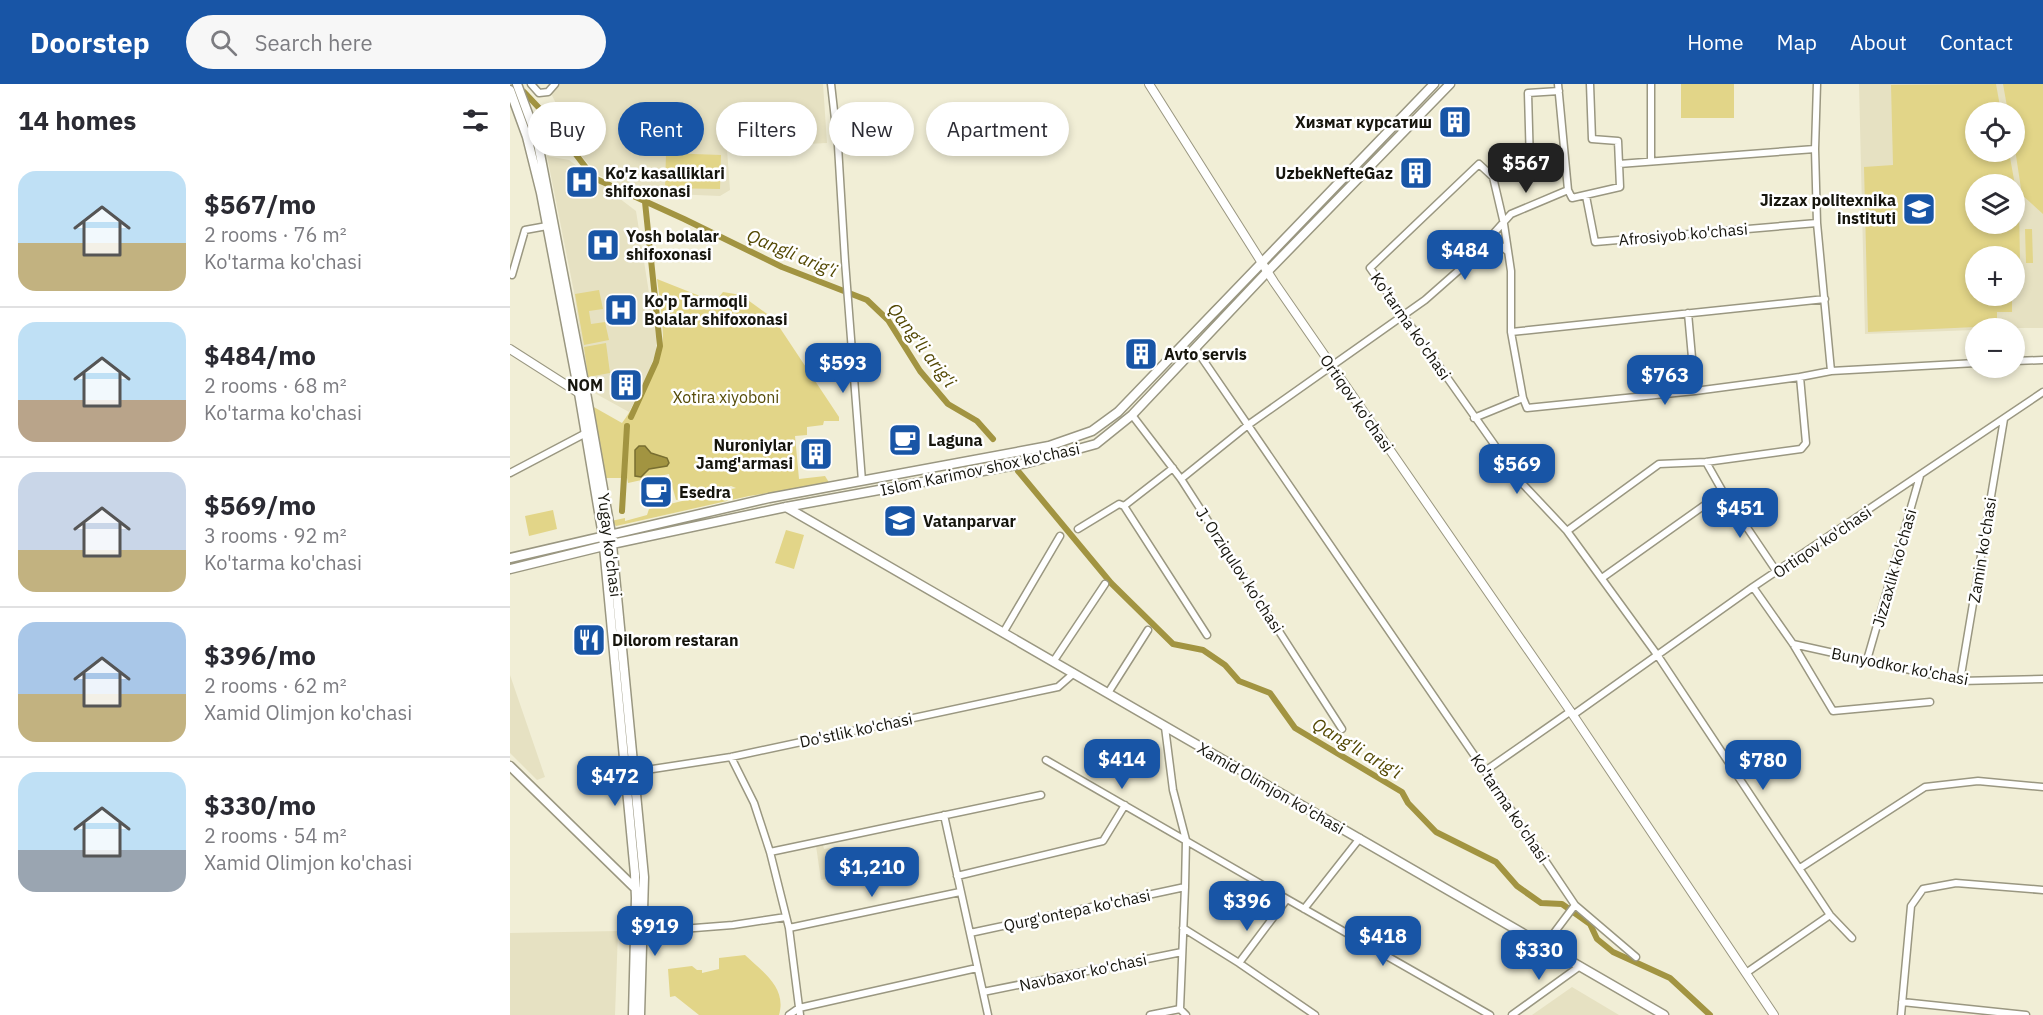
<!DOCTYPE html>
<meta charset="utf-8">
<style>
:root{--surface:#fff;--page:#f7f7f7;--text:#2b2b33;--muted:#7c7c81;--line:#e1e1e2;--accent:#1855a6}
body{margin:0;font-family:"IBM Plex Sans",sans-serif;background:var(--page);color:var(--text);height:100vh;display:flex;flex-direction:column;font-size:22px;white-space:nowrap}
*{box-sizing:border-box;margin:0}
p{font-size:20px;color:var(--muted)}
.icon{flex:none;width:33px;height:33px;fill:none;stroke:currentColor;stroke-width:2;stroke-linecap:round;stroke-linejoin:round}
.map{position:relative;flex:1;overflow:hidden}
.drawer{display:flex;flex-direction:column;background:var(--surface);width:510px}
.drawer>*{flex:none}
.hud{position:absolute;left:18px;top:18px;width:570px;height:54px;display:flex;gap:12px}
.controls{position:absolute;left:1455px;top:18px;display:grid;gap:12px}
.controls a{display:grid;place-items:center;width:60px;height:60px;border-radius:50%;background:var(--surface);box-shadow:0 3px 9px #0003;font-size:30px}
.price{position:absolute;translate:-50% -51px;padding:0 14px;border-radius:12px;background:var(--accent);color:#fff;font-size:20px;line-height:39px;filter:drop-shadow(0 2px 3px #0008)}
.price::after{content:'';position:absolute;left:50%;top:36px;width:18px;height:14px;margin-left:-9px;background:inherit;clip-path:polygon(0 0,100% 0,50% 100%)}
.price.on{background:#222;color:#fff}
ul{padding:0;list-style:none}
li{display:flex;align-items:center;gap:18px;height:150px;padding:0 18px}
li+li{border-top:2px solid var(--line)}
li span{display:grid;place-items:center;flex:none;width:168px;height:120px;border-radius:18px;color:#555}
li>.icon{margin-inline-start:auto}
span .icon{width:72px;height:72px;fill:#fffc;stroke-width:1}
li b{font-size:26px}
h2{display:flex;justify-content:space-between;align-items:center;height:72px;padding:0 18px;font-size:26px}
.chip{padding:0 21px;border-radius:27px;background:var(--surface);box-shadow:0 3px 9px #0003;font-size:21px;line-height:54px}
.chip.on{background:var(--accent);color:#fff}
header{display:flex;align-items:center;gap:36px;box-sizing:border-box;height:84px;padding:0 30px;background:var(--accent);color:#fff}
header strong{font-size:28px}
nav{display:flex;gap:33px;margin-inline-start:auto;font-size:21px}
.search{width:420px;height:54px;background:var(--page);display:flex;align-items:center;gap:15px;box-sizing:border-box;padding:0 21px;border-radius:33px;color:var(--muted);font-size:22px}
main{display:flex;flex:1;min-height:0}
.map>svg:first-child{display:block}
.built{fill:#e6e1c2;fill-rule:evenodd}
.green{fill:#e2d588;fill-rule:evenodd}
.water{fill:#a29441;stroke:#786e31;stroke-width:1.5}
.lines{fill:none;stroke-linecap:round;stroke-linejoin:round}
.canal{stroke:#a29441;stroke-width:6}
.minor-casing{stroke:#9a9781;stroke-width:9}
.tertiary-casing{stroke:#9a9781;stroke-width:10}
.secondary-casing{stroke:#9a9781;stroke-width:11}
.minor{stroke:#fff;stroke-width:6}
.tertiary{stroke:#fff;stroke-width:8}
.secondary{stroke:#fff;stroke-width:8}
.labels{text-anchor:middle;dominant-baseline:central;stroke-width:5;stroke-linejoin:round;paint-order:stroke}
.poi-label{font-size:16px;font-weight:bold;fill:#16150d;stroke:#fff;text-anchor:start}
.street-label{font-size:16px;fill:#16150d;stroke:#fff}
.park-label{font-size:16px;fill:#554b08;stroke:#fff}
.water-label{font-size:18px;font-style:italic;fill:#524702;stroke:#fff}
</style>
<header>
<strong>Doorstep</strong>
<div class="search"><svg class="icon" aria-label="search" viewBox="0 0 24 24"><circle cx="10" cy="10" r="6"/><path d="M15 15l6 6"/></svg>Search here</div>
<nav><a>Home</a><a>Map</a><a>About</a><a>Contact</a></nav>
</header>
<main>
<section class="drawer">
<h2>14 homes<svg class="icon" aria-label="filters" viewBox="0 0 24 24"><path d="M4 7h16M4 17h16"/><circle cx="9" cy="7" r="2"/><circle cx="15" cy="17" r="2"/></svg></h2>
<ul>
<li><span style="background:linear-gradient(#bfe0f5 60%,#c2b280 0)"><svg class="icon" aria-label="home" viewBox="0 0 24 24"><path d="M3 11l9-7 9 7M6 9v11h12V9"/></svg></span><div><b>$567/mo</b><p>2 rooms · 76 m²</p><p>Ko'tarma ko'chasi</p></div></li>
<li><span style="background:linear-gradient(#bfe0f5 65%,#b9a48a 0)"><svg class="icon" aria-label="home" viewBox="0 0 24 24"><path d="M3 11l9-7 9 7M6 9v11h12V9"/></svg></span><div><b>$484/mo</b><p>2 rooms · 68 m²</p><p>Ko'tarma ko'chasi</p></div></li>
<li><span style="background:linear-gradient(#c9d6e8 65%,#c2b280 0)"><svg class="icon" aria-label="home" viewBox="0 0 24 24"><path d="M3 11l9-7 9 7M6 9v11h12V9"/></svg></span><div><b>$569/mo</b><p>3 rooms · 92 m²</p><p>Ko'tarma ko'chasi</p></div></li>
<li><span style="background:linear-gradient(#a9c7e8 60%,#c2b280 0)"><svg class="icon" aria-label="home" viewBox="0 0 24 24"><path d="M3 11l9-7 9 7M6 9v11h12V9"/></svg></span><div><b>$396/mo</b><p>2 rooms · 62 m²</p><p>Xamid Olimjon ko'chasi</p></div></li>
<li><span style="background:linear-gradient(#bfe0f5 65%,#9aa5b1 0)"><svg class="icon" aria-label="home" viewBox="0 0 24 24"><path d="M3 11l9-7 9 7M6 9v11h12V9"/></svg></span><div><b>$330/mo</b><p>2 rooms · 54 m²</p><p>Xamid Olimjon ko'chasi</p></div></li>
</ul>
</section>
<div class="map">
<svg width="1533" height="931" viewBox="0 0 1533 931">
<rect width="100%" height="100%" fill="#f1eed6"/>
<path class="built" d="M 48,0 L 313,0 L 317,59 L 235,63 L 234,38 L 215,39 L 220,106 L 210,112 L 138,109 L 134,113 L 88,91 L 69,69 L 40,7 Z
M 1349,0 L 1533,0 L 1533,244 L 1466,244 L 1465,246 L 1355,250 ZM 1466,28 L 1504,28 L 1504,68 L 1466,68 ZM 1466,100 L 1504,100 L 1504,140 L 1466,140 ZM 1466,172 L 1504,172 L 1504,212 L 1466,212 Z
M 37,72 L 59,76 L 126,127 L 146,253 L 146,268 L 133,302 L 119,328 L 79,306 L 64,208 Z
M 0,591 L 35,693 L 27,696 L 0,669 Z
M 313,761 L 314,765 L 329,763 L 334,792 L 311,796 L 306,762 Z
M 108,847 L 105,931 L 0,931 L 0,849 Z
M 1062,903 L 1109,931 L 1022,931 Z"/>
<path class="green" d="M 1171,0 L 1224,0 L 1224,34 L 1171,34 Z
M 1486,0 L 1491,28 L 1466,28 L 1466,68 L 1499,68 L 1509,123 L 1510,179 L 1505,179 L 1504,172 L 1466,172 L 1466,212 L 1502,212 L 1502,228 L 1487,228 L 1487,242 L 1358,248 L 1354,83 L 1383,81 L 1381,1 ZM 1504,100 L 1504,140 L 1466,140 L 1466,100 Z
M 1493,0 L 1533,0 L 1533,130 L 1512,111 L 1505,65 L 1504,28 L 1498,28 Z
M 157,47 L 184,48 L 183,62 L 157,61 Z
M 156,69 L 211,71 L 210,105 L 155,104 Z
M 1515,145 L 1522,145 L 1523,179 L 1516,179 Z
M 147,195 L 205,218 L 213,208 L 231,211 L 264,235 L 329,333 L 329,337 L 314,337 L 313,341 L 297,343 L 297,351 L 285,352 L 289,395 L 315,392 L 320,400 L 239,412 L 106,442 L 101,437 L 115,434 L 115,437 L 137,431 L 139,425 L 226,404 L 221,402 L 166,416 L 159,390 L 118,399 L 117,394 L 96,394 L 82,322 L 112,339 C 121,329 149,274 152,260 C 155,249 149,209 147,195 Z
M 89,206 L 93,225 L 79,227 L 81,240 L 95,238 L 99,256 L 74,261 L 65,210 Z
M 96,259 L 100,289 L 78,293 L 74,263 Z
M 43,426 L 47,445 L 19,452 L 15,432 Z
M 276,446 L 294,451 L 284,485 L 265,479 Z
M 235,871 C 253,888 277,904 269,931 L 189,931 L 165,912 L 160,913 L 158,885 L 182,882 L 187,886 L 192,886 L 192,889 L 209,885 L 209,874 Z"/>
<path class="water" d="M 129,362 L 135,362 L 141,369 L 157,374 L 159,379 L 157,382 L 139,385 L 131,393 L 125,392 L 125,366 Z"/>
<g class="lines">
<path class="canal" d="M 14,8 L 31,26 L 34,34 L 54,55 L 84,94 L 174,135 L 272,183 L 357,216 L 378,236 L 410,287 L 438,320 L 467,337 L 483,355
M 121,333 L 146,278 L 150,262 L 135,118
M 508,387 L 601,499 L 663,560 L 693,566 L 715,581 L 729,597 L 760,609 L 785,644 L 892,708 L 898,719 L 926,748 L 986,778 L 1007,802 L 1031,819 L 1052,820 L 1080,840 L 1087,855 L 1103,868 L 1160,894 L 1200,931
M 112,427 L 117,342"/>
<defs>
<path id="minor" d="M 21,0 L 29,9 L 38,8 L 45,0
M 321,0 L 328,62 L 335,177 L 352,397
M 1048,0 L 1058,106 L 1062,114 L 1110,103 L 1109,80 L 1305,65
M 1080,0 L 1082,55 L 1108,57 L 1109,80
M 1307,0 L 1305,65 L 1307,139 L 1321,287
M 1141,77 L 1141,0
M 1020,80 L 1018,9 L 1049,7
M 1076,112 L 1085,158 L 1307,139
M 978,157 L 986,157 L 997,167
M 2,191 L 15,146 L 37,142
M 1315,215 L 1001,248 L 1001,187 L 994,140 L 983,93 L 969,80 L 860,184 L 1010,397 L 1057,447 L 1148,572 L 1320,831 L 1342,854
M 1178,229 L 1185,307
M 1001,248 L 1013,314 L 1017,324 L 1185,307 L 1290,293
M 685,264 L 975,687 L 1065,821 L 1126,873
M 1504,277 L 1533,276
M 622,331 L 671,395 L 832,645
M 964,334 L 1013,314
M 663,384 L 614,422 L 697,551
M 0,389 L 76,349
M 671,395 L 738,341 L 915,216 L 957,179 L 1001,130 L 1058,106
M 1213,408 L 1267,488
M 568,445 L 609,420 L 614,422
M 1057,447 L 1149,380 L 1196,378 L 1291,365 L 1296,359 L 1290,293 L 1321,287 L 1466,279
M 1092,494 L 1213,408 L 1196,378
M 1243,503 L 1283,560 L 1323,627 L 1420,618
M 493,549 L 550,452
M 1283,560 L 1450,597 L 1533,595
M 1357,576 L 1410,392
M 543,578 L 595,500
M 1450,597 L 1494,335
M 598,609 L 638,546
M 1063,631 L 1243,503 L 1533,308
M 221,673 L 244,719 L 260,768 L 279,844 L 290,931
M 536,676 L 777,815 L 729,879 L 805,931
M 975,687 L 1061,627
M 123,688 L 221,673 L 548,603 L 564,589
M 434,731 L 478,931
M 260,768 L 531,711
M 1290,784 L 1415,703 L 1468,697 L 1533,703
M 447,792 L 593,757 L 615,721
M 675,803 L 670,925 L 676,931
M 777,815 L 980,931
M 794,825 L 850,754
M 279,844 L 450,808
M 673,844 L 729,879
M 133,848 L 223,841 L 276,833
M 460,849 L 675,803 L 676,756 L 663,706 L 655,643
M 1035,861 L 1065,821
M 1236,889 L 1320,831
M 473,908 L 672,868
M 1392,918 L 1516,931
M 279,931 L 289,924 L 467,884
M 640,931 L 670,925
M 1002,931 L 1070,882
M 1391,931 L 1401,822 L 1413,805 L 1446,799 L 1533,806"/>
<path id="tertiary" d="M 639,0 L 764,198 L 1063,631 L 1264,931
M 0,265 L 72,311"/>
<path id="secondary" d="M 7,0 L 27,54 L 77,314 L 101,450 L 134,793 L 130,931
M 0,6 L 17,53 L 31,109 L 69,309 L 93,452 L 125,790 L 126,814 L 123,931
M 276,423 L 1154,931
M 0,474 L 259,414 L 539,362 L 582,347 L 608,328 L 924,0
M 0,485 L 102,460 L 276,423 L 517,379 L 586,360 L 622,331 L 758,187 L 940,0
M 0,682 L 128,807"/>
</defs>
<use href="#minor" class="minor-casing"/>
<use href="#tertiary" class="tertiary-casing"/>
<use href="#secondary" class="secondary-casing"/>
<use href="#minor" class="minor"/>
<use href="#tertiary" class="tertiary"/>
<use href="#secondary" class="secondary"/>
</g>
<defs>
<symbol id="building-square" viewBox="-11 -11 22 22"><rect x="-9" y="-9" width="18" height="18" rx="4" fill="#1855a6" stroke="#fff"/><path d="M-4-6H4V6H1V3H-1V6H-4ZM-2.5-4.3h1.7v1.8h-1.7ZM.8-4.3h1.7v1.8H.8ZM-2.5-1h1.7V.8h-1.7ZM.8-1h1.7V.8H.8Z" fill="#fff"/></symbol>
<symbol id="hospital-square" viewBox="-11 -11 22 22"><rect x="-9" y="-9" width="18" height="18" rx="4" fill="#1855a6" stroke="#fff"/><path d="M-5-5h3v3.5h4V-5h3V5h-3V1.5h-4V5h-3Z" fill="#fff"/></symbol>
<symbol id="university-square" viewBox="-11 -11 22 22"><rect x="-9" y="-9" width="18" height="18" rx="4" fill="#1855a6" stroke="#fff"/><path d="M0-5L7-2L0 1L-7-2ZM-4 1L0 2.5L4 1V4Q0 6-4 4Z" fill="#fff"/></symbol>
<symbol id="cafe-square" viewBox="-11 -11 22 22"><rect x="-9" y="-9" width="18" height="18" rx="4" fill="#1855a6" stroke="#fff"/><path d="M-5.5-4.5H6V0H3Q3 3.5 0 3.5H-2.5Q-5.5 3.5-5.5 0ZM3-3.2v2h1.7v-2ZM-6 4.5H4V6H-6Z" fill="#fff"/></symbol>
<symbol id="school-square" viewBox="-11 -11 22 22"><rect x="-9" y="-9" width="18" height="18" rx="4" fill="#1855a6" stroke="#fff"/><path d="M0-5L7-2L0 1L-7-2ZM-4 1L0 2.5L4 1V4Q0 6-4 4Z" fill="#fff"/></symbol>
<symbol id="restaurant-square" viewBox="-11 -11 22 22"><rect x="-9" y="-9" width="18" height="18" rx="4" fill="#1855a6" stroke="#fff"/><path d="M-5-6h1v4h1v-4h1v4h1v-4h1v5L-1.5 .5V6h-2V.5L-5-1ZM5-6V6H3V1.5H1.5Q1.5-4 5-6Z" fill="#fff"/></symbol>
</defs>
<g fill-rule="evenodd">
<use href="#building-square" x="926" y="19" width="38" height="38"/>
<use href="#building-square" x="887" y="70" width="38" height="38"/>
<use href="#hospital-square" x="53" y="79" width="38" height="38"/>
<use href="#university-square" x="1390" y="106" width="38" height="38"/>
<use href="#hospital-square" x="74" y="142" width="38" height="38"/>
<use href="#hospital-square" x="92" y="207" width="38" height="38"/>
<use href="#building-square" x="612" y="251" width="38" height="38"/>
<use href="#building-square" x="97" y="282" width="38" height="38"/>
<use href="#cafe-square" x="376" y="337" width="38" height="38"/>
<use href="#building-square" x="287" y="351" width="38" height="38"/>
<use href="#cafe-square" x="127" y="389" width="38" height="38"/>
<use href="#school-square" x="371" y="418" width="38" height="38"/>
<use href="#restaurant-square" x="60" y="537" width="38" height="38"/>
</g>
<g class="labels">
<g class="poi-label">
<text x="922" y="38" text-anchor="end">Хизмат курсатиш</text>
<text x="95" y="89">Ko'z kasalliklari<tspan x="95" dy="18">shifoxonasi</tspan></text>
<text x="883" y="89" text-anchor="end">UzbekNefteGaz</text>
<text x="1386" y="116" text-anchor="end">Jizzax politexnika<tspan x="1386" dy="18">instituti</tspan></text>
<text x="116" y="152">Yosh bolalar<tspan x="116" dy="18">shifoxonasi</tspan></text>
<text x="134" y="217">Ko'p Tarmoqli<tspan x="134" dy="18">Bolalar shifoxonasi</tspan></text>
<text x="654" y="270">Avto servis</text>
<text x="93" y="301" text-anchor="end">NOM</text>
<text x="418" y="356">Laguna</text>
<text x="283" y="361" text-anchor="end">Nuroniylar<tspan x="283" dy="18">Jamg'armasi</tspan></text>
<text x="169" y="408">Esedra</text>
<text x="413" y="437">Vatanparvar</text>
<text x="102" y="556">Dilorom restaran</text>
</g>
<g class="street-label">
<text transform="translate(1173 150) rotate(-5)">Afrosiyob ko'chasi</text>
<text transform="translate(901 242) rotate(55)">Ko'tarma ko'chasi</text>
<text transform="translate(847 319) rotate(55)">Ortiqov ko'chasi</text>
<text transform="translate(470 385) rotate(-12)">Islom Karimov shox ko'chasi</text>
<text transform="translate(1312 458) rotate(-34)">Ortiqov ko'chasi</text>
<text transform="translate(100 461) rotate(83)">Yugay ko'chasi</text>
<text transform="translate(1472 466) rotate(-81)">Zamin ko'chasi</text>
<text transform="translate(1384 484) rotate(-74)">Jizzaxlik ko'chasi</text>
<text transform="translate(730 486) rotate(57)">J. Orziqulov ko'chasi</text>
<text transform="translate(1390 582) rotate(11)">Bunyodkor ko'chasi</text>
<text transform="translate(346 646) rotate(-12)">Do'stlik ko'chasi</text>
<text transform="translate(761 704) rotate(30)">Xamid Olimjon ko'chasi</text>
<text transform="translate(1000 724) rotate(56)">Ko'tarma ko'chasi</text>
<text transform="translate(567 826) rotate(-12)">Qurg'ontepa ko'chasi</text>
<text transform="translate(573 888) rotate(-12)">Navbaxor ko'chasi</text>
</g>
<g class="park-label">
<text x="216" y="313">Xotira xiyoboni</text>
</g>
<g class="water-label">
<text transform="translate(282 169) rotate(23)">Qangli arig'i</text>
<text transform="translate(412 261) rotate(53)">Qang'li arig'i</text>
<text transform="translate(847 664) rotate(31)">Qang'li arig'i</text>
</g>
</g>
</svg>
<div class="controls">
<a><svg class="icon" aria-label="locate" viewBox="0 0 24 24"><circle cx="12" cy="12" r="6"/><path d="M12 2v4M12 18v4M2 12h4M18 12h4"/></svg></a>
<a><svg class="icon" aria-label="layers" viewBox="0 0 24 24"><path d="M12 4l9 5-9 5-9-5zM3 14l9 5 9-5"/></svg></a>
<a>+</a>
<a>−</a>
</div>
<b class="price on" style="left:1016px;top:110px">$567</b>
<b class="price" style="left:955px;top:197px">$484</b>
<b class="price" style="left:333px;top:310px">$593</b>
<b class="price" style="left:1155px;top:322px">$763</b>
<b class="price" style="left:1007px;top:411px">$569</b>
<b class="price" style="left:1230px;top:455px">$451</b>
<b class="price" style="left:612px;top:706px">$414</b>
<b class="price" style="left:1253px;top:707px">$780</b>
<b class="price" style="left:105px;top:723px">$472</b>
<b class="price" style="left:362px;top:814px">$1,210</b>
<b class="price" style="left:737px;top:848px">$396</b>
<b class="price" style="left:145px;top:873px">$919</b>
<b class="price" style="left:873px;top:883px">$418</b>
<b class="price" style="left:1029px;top:897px">$330</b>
<div class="hud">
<a class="chip">Buy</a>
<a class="chip on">Rent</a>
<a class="chip">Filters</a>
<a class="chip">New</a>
<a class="chip">Apartment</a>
</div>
</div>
</main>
